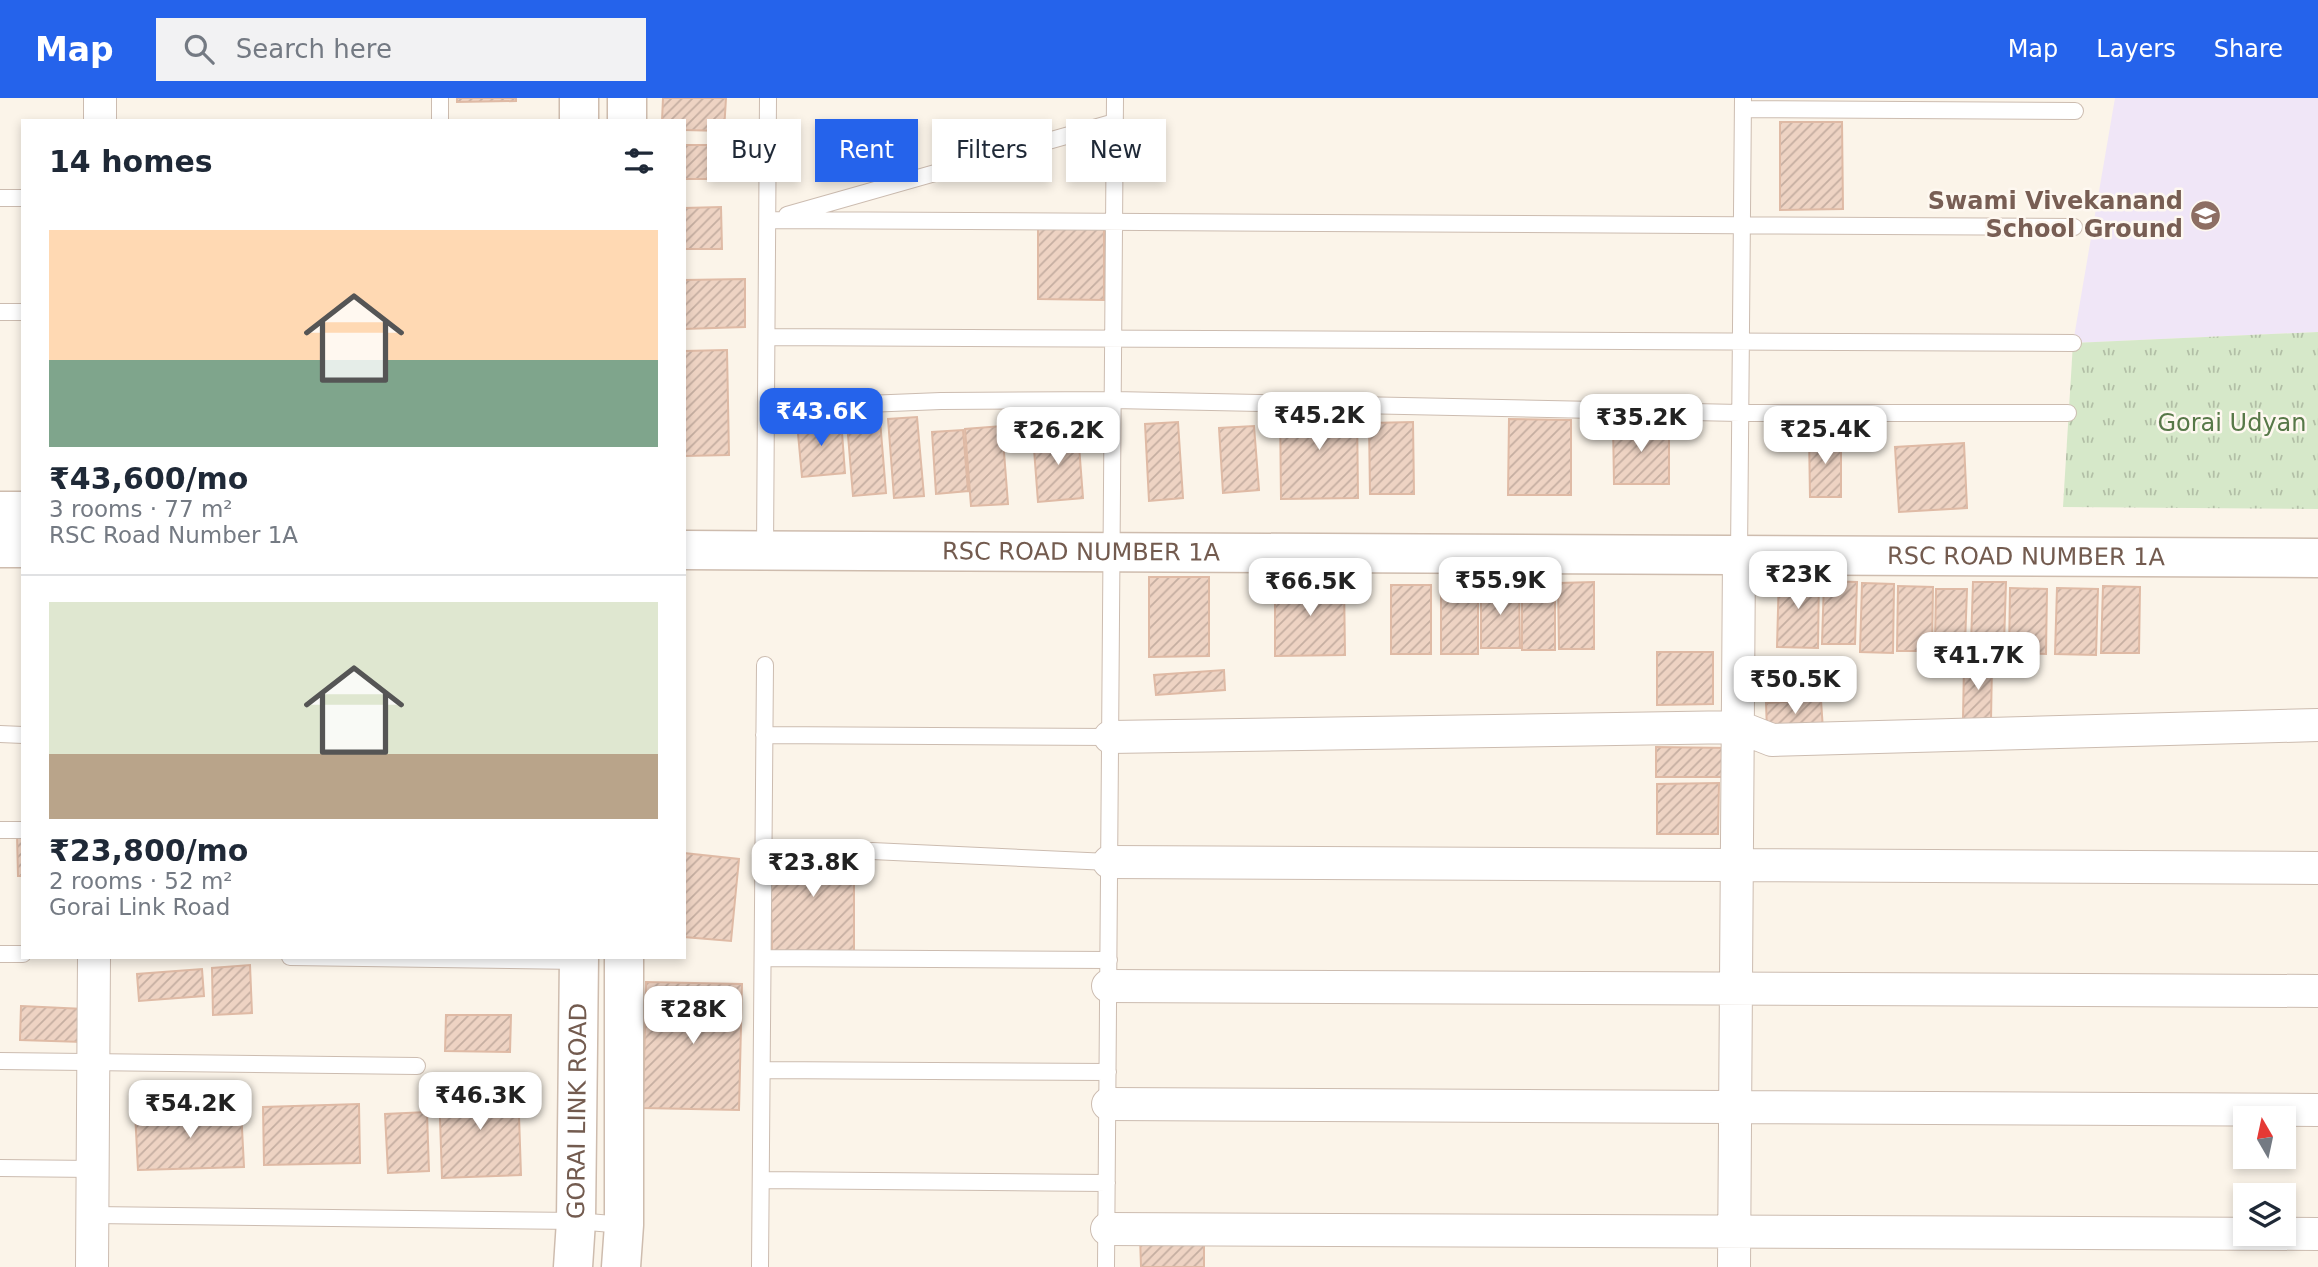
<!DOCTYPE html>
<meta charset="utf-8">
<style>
:root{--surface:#fff;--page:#f2f2f3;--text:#1f2937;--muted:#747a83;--line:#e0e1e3;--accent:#2563eb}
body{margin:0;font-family:"DejaVu Sans",sans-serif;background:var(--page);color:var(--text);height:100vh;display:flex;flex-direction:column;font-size:26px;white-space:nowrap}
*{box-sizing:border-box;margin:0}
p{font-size:23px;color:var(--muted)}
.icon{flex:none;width:38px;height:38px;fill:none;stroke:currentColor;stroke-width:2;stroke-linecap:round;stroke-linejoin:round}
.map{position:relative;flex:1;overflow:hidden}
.drawer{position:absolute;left:21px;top:21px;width:665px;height:840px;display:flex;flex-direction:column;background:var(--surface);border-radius:0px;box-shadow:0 4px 10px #0003}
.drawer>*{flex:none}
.banner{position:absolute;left:707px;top:21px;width:665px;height:63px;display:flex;gap:14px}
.needle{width:46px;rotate:351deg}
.fabs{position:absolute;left:2233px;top:1008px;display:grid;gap:14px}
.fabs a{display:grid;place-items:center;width:63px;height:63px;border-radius:0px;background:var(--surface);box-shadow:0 4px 10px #0003;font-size:35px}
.price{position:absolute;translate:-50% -60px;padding:0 16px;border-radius:14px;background:#fff;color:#222;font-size:23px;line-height:46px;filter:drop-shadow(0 2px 4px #0008)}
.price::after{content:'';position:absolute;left:50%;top:42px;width:21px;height:16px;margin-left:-10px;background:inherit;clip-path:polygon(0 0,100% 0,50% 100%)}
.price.current{background:var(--accent);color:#fff}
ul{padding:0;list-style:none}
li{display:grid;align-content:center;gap:14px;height:371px;padding:0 28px}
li+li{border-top:2px solid var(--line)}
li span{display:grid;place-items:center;height:217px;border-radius:0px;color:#555}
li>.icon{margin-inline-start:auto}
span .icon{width:126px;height:126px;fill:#fffc;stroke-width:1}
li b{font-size:30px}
h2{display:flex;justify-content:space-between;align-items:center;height:84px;padding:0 28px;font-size:30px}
.tag{padding:0 24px;border-radius:0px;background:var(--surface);box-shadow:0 4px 10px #0003;font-size:24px;line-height:63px}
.tag.current{background:var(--accent);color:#fff}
header{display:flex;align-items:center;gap:42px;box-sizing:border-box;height:98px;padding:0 35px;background:var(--accent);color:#fff}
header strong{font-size:33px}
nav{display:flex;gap:38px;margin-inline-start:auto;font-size:24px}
.search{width:490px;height:63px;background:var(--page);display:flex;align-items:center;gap:18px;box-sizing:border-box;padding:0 24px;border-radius:0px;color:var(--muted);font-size:26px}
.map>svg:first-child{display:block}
.education{fill:#f0e6f7}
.grass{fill:url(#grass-tufts)}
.building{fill:url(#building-hatch);stroke:#dfbaa5;stroke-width:2}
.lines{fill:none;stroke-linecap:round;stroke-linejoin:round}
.lane-casing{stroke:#ccbcb0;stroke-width:18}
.street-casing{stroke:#ccbcb0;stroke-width:34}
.secondary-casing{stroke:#cebcae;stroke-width:41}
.lane{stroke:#fff;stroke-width:16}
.street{stroke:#fff;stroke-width:32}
.secondary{stroke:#fff;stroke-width:38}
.labels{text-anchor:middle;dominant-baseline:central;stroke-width:5;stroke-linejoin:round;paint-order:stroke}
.education-label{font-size:24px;font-weight:bold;fill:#785e54;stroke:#fef8f0;text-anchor:end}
.park-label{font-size:24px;fill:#577848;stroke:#fef8f0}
.street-label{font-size:24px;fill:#735b4f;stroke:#fef8f0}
</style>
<header>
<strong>Map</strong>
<div class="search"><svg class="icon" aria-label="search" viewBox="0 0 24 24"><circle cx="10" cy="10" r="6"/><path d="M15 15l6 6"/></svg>Search here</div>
<nav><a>Map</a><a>Layers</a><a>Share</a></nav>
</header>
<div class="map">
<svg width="2318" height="1169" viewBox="0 0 2318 1169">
<defs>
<pattern id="grass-tufts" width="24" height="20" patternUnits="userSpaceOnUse" patternTransform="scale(1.75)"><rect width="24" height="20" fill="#d6e8c9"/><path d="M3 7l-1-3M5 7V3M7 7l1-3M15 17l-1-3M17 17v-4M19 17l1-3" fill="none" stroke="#b2bfa6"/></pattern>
<pattern id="building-hatch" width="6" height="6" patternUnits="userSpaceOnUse" patternTransform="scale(1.75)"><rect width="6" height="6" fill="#eed3c3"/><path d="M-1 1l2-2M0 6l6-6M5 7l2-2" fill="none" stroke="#c5aea1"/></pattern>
</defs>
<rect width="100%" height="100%" fill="#fbf4e9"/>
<path class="education" d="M 2115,0 L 2318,0 L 2318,234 L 2073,245 Z"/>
<path class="grass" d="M 2318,234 L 2318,411 L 2063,409 L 2073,245 Z"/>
<path class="building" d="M 457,0 L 516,0 L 516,3 L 457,4 Z
M 663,0 L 726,0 L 724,33 L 684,32 L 684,23 L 662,23 Z
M 1780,24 L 1842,24 L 1843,111 L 1780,112 Z
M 684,47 L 719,47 L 720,81 L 684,81 Z
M 721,109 L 722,151 L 684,151 L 684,110 Z
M 1038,130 L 1104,131 L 1104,202 L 1038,201 Z
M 745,181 L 745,229 L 684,231 L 684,182 Z
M 727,252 L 729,357 L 684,358 L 684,253 Z
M 1357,308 L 1358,400 L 1281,401 L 1280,309 Z
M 917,319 L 924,398 L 894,400 L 888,321 Z
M 841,321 L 845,375 L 802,379 L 797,325 Z
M 1509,321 L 1571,322 L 1571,397 L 1508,397 Z
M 880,322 L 886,395 L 853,398 L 847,325 Z
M 1178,324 L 1183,400 L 1149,403 L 1145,326 Z
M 1413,324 L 1414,396 L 1370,396 L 1369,325 Z
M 1613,326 L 1669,328 L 1669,386 L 1614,386 Z
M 1002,328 L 1008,406 L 971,408 L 965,331 Z
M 1254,328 L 1259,392 L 1223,395 L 1219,330 Z
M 963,332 L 968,393 L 936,396 L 932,334 Z
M 1078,334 L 1083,400 L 1038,404 L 1033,338 Z
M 1809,337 L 1841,337 L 1841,399 L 1810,399 Z
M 1964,345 L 1967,410 L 1899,414 L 1895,349 Z
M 1779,476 L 1819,477 L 1818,550 L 1777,549 Z
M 1149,479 L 1209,479 L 1209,558 L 1149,559 Z
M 1275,483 L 1344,483 L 1345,557 L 1275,558 Z
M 1824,483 L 1857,484 L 1855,546 L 1822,546 Z
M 1522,484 L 1555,484 L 1555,552 L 1522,552 Z
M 1594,484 L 1594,551 L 1559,551 L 1558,485 Z
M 1973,484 L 2006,484 L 2004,547 L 1971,546 Z
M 1862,485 L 1894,486 L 1893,555 L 1860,554 Z
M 1441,486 L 1478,486 L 1478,556 L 1441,556 Z
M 1391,487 L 1431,487 L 1431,556 L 1391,556 Z
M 1481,487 L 1519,487 L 1520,550 L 1481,550 Z
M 1898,488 L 1933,489 L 1932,553 L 1897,553 Z
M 2103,488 L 2140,489 L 2139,555 L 2101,555 Z
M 2010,490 L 2047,491 L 2046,556 L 2009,555 Z
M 2057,490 L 2098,491 L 2096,557 L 2055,556 Z
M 1936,491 L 1967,491 L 1965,547 L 1935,546 Z
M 1657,554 L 1713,554 L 1713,606 L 1657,607 Z
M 1964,565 L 1992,565 L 1991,623 L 1963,622 Z
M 1224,572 L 1225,592 L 1156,597 L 1154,577 Z
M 1821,602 L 1823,632 L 1767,633 L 1766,605 Z
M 1656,649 L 1728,650 L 1725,679 L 1656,679 Z
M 1719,685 L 1718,736 L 1657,736 L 1657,686 Z
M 17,737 L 23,737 L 23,778 L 18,778 Z
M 858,749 L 859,776 L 854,776 L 854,853 L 772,854 L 770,751 Z
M 684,755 L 739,761 L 731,843 L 684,839 Z
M 250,867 L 252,915 L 213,917 L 212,870 Z
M 202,871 L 204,898 L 139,903 L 137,876 Z
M 646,884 L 742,886 L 739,1012 L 643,1010 Z
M 21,908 L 84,911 L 83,944 L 20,942 Z
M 446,917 L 511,917 L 510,954 L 445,953 Z
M 518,988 L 521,1077 L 442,1080 L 439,991 Z
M 359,1006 L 360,1065 L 264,1067 L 263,1009 Z
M 241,1011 L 244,1069 L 138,1072 L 135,1014 Z
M 427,1014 L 429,1073 L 388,1075 L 385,1016 Z
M 1204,1137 L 1204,1169 L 1141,1169 L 1140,1138 Z"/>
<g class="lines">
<defs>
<path id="lane" d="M 1743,11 L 2075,13
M 440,23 L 440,0
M 0,100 L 23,100
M 787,117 L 1115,24
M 768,122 L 2074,129
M 0,214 L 23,214
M 767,239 L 2073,245
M 766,310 L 941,303 L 1114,302 L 1740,315 L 2068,315
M 765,452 L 768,0
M 1739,458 L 1743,0
M 0,636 L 23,637
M 764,637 L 1110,639
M 0,732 L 23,732
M 872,753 L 1109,764
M 0,856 L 23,856
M 290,859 L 579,863
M 763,860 L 1109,862
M 0,963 L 417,968
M 762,972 L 1108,974
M 0,1070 L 93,1071
M 761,1082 L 1107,1085
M 93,1117 L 576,1123 L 624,1127
M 760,1169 L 765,567
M 1106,1169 L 1115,0"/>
<path id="street" d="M 100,23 L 100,0
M 1110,639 L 1739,629 L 1772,642 L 2318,627
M 1109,764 L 2318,770
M 1108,888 L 2318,893
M 1108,1006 L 2318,1012
M 1107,1131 L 2318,1136
M 92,1169 L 94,859
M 1734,1169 L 1739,458"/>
<g id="secondary">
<path d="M 579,23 L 579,0"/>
<path d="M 627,23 L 627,0"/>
<path d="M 0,413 L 23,413"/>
<path d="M 0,450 L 23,450"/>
<path id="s1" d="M 684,452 L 2318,460"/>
<path id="s2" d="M 573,1169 L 576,1123 L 579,859"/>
<path d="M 621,1169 L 624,1127 L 624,859"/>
</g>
</defs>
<use href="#lane" class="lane-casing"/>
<use href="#street" class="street-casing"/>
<use href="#secondary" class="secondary-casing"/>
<use href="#lane" class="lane"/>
<use href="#street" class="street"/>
<use href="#secondary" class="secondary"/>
</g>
<defs>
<symbol id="school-disc" viewBox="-11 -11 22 22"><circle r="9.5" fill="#8d6e63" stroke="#fef8f0"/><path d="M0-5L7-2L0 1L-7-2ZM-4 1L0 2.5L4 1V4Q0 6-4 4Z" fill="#fff"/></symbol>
</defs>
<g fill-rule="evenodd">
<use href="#school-disc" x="2188" y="100" width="35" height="35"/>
</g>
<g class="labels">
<g class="education-label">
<text x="2183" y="103">Swami Vivekanand<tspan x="2183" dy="28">School Ground</tspan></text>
</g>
<g class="park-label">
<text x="2232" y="325">Gorai Udyan</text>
</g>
<g class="street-label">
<text stroke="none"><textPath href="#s1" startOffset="397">RSC ROAD NUMBER 1A</textPath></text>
<text stroke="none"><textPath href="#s1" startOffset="1342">RSC ROAD NUMBER 1A</textPath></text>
<text stroke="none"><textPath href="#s2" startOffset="156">GORAI LINK ROAD</textPath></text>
</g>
</g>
</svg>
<div class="fabs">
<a><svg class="needle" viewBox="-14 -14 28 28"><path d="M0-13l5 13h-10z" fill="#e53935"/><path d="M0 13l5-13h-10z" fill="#747a83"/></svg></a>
<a><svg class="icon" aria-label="layers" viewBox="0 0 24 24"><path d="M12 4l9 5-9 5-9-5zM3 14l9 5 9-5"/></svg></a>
</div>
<b class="price current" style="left:821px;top:350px">₹43.6K</b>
<b class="price" style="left:1319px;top:354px">₹45.2K</b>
<b class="price" style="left:1641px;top:356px">₹35.2K</b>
<b class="price" style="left:1825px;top:368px">₹25.4K</b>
<b class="price" style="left:1058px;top:369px">₹26.2K</b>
<b class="price" style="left:1798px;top:513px">₹23K</b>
<b class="price" style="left:1500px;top:519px">₹55.9K</b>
<b class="price" style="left:1310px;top:520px">₹66.5K</b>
<b class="price" style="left:1978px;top:594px">₹41.7K</b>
<b class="price" style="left:1795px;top:618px">₹50.5K</b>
<b class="price" style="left:813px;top:801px">₹23.8K</b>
<b class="price" style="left:693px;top:948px">₹28K</b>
<b class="price" style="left:480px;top:1034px">₹46.3K</b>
<b class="price" style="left:190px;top:1042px">₹54.2K</b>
<div class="banner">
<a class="tag">Buy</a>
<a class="tag current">Rent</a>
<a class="tag">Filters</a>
<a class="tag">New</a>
</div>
<section class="drawer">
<h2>14 homes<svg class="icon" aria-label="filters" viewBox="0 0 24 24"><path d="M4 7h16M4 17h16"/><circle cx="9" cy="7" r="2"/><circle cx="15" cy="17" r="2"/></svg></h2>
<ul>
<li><span style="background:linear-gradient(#ffd9b3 60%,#7fa58c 0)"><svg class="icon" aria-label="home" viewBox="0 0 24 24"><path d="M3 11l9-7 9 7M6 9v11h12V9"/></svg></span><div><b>₹43,600/mo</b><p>3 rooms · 77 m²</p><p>RSC Road Number 1A</p></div></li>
<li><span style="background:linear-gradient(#dfe7d0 70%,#b9a48a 0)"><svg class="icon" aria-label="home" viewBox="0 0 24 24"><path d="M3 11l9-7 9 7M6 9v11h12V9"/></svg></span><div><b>₹23,800/mo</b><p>2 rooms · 52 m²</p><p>Gorai Link Road</p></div></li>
</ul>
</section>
</div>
